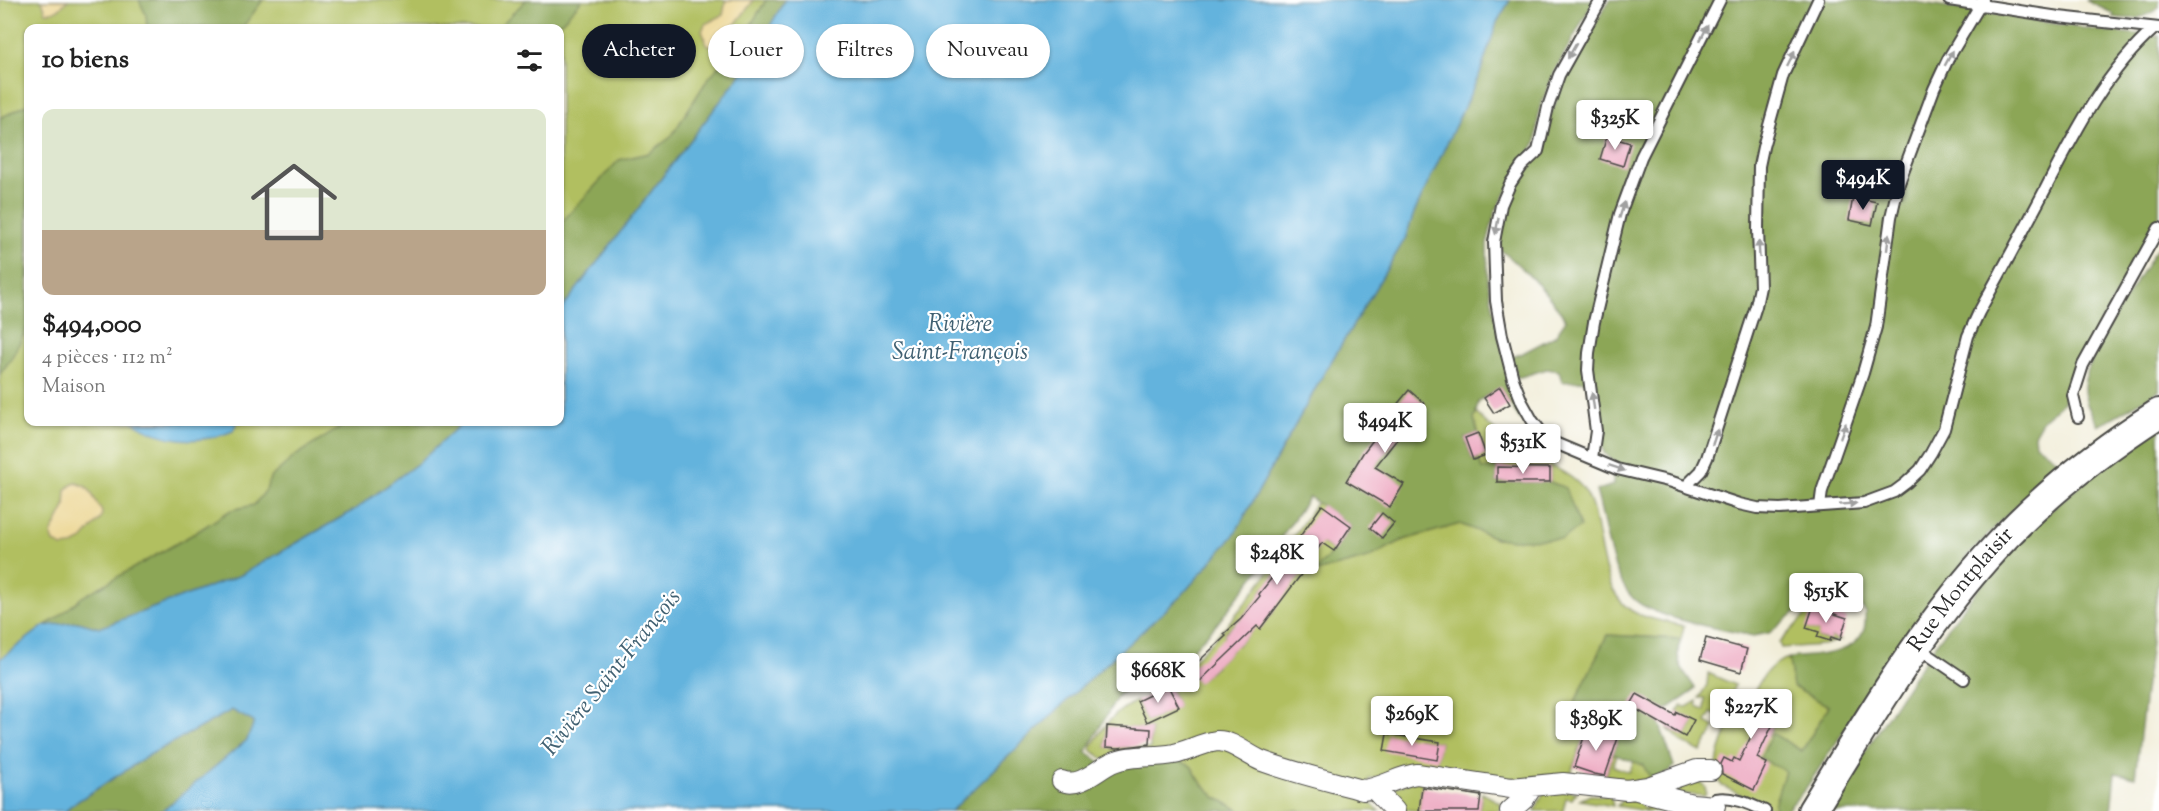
<!DOCTYPE html>
<html lang="fr">
<meta charset="utf-8">
<style>
:root{--surface:#fff;--page:#f2f2f2;--text:#222;--muted:#767676;--line:#e0e0e0;--accent:#111827}
body{margin:0;font-family:"Sorts Mill Goudy",serif;background:var(--page);color:var(--text);height:100vh;display:flex;flex-direction:column;font-size:22px;white-space:nowrap}
*{box-sizing:border-box;margin:0}
p{font-size:20px;color:var(--muted)}
.icon{flex:none;width:33px;height:33px;fill:none;stroke:currentColor;stroke-width:2;stroke-linecap:round;stroke-linejoin:round}
.map{position:relative;flex:1;overflow:hidden}
.side{position:absolute;left:24px;top:24px;width:540px;height:402px;display:flex;flex-direction:column;background:var(--surface);border-radius:12px;box-shadow:0 2px 4px #0004}
.side>*{flex:none}
.banner{position:absolute;left:582px;top:24px;width:570px;height:54px;display:flex;gap:12px}
.price{position:absolute;translate:-50% -51px;padding:0 14px;border-radius:6px;background:#fff;color:#222;font-size:20px;line-height:39px;filter:drop-shadow(0 2px 3px #0008)}
.price::after{content:'';position:absolute;left:50%;top:36px;width:18px;height:14px;margin-left:-9px;background:inherit;clip-path:polygon(0 0,100% 0,50% 100%)}
.price.selected{background:var(--accent);color:#fff}
ul{padding:0;list-style:none}
li{display:grid;align-content:center;gap:12px;height:318px;padding:0 18px}
li+li{border-top:2px solid var(--line)}
li span{display:grid;place-items:center;height:186px;border-radius:12px;color:#555}
li>.icon{margin-inline-start:auto}
span .icon{width:108px;height:108px;fill:#fffc;stroke-width:1}
li b{font-size:26px}
h2{display:flex;justify-content:space-between;align-items:center;height:72px;padding:0 18px;font-size:26px}
.tag{padding:0 21px;border-radius:27px;background:var(--surface);box-shadow:0 2px 4px #0004;font-size:21px;line-height:54px}
.tag.selected{background:var(--accent);color:#fff}
.map>svg:first-child{display:block}
.green{fill:#b1bf61;stroke:#6e7546;stroke-width:1.5;fill-rule:evenodd}
.forest{fill:#8ca657;stroke:#5c6841;stroke-width:1.5}
.sand{fill:#eeda9e;stroke:#8c8264;stroke-width:1.5}
.water{fill:#63b3dd;stroke:#476f84;stroke-width:1.5}
.building{fill:#eeadc4}
.lines{fill:none;stroke-linecap:round;stroke-linejoin:round}
.lane-casing{stroke:#494845;stroke-width:14}
.street-casing{stroke:#494845;stroke-width:22}
.secondary-casing{stroke:#494845;stroke-width:32}
.lane{stroke:#fff;stroke-width:10}
.street{stroke:#fff;stroke-width:20}
.secondary{stroke:#fff;stroke-width:28}
.oneway{fill:#a0a0a0}
.labels{text-anchor:middle;dominant-baseline:central;stroke-width:4.5;stroke-linejoin:round;paint-order:stroke}
.street-label{font-size:22px;fill:#2b2b2b;stroke:#fff}
.water-label{font-size:24px;font-style:italic;fill:#416172;stroke:#fff}
</style>
<div class="map">
<svg width="2159" height="811" viewBox="0 0 2159 811">
<rect width="100%" height="100%" fill="#fff"/>
<filter id="ink" filterUnits="userSpaceOnUse"><feTurbulence type="fractalNoise" baseFrequency=".0167" numOctaves="2"/><feDisplacementMap in="SourceGraphic" scale="12" xChannelSelector="R" yChannelSelector="G"/><feConvolveMatrix kernelMatrix="1 2 1 2 8 2 1 2 1" color-interpolation-filters="sRGB"/></filter>
<filter id="wash" filterUnits="userSpaceOnUse"><feTurbulence type="fractalNoise" baseFrequency=".008" numOctaves="4" result="noise"/><feDisplacementMap in="SourceGraphic" scale="24" xChannelSelector="R" yChannelSelector="G"/><feGaussianBlur stdDeviation="1.35" result="paint"/><feColorMatrix in="noise" values="0 0 0 0 0 0 0 0 0 0 0 0 0 0 0 0 0 1.4 0 .05"/><feComposite in="paint" operator="in"/></filter>
<g filter="url(#wash)">
<rect width="100%" height="100%" fill="#f1edd8"/>
<path class="green" d="M 0,0 L 785,0 L 560,311 L 560,28 L 28,28 L 28,422 L 463,422 L 44,626 L 0,659 Z
M 1476,413 C 1493,430 1509,444 1530,455 C 1547,464 1568,472 1581,486 C 1591,498 1594,513 1597,529 C 1602,556 1607,600 1636,613 C 1650,620 1669,622 1684,626 L 1681,639 L 1607,635 L 1575,702 L 1580,723 L 1587,728 L 1570,776 L 1507,780 L 1400,765 C 1390,774 1382,778 1369,779 L 1369,802 L 1380,811 L 1241,811 L 1215,797 L 1200,781 L 1191,766 L 1104,759 L 1091,750 L 1091,747 C 1104,726 1114,711 1137,701 L 1147,722 L 1178,707 L 1168,682 C 1230,633 1273,566 1317,502 L 1322,505 L 1322,543 L 1334,551 L 1314,572 L 1368,558 L 1403,540 L 1460,524 L 1496,538 L 1562,539 L 1566,488 L 1550,482 L 1550,468 L 1482,469 L 1478,458 L 1486,455 L 1474,419 ZM 1293,551 L 1309,564 L 1294,582 L 1278,569 ZM 1278,572 L 1293,585 L 1274,607 L 1259,594 ZM 1259,598 L 1274,611 L 1260,628 L 1244,615 ZM 1239,618 L 1252,630 L 1237,646 L 1224,634 ZM 1224,639 L 1233,649 L 1217,664 ZM 1207,656 L 1216,667 L 1198,682 ZM 1107,727 L 1151,729 L 1150,749 L 1106,747 ZM 1418,738 L 1440,742 L 1437,759 L 1415,755 Z
M 1813,607 L 1807,628 L 1819,632 L 1818,637 L 1829,641 L 1831,637 L 1840,640 L 1823,645 L 1781,648 L 1779,643 Z
M 1789,658 L 1793,687 L 1829,706 L 1802,751 L 1772,734 L 1785,771 L 1776,811 L 1722,786 C 1709,768 1724,738 1732,719 L 1768,736 L 1780,709 L 1752,696 C 1762,678 1768,664 1789,658 Z
M 1708,673 L 1735,685 L 1720,717 L 1711,713 L 1706,722 L 1715,727 L 1701,752 L 1681,742 L 1667,728 L 1685,737 L 1694,721 L 1677,712 L 1681,706 L 1687,707 L 1697,701 L 1698,707 L 1705,711 L 1705,698 L 1699,698 L 1707,685 Z
M 1613,754 L 1617,755 L 1613,766 L 1629,772 L 1634,761 L 1643,765 L 1651,779 L 1626,783 L 1605,778 Z
M 1423,778 L 1419,811 L 1404,809 C 1398,802 1395,797 1396,787 Z
M 1692,780 C 1702,782 1708,786 1705,796 L 1673,793 L 1670,787 Z
M 1545,789 L 1577,792 L 1572,799 L 1566,798 L 1563,811 L 1535,811 Z
M 1482,793 L 1501,803 L 1501,808 L 1498,811 L 1479,811 Z
M 1590,795 L 1611,796 L 1613,806 L 1580,800 Z
M 1631,797 L 1638,801 L 1645,810 L 1650,800 L 1705,811 L 1645,811 L 1617,806 L 1623,799 Z"/>
<path class="forest" d="M 139,0 L 263,0 L 242,28 L 147,28 L 146,15 Z
M 526,0 L 582,0 L 556,28 L 498,28 Z
M 766,0 L 785,0 L 745,69 L 560,311 L 560,224 L 619,160 L 649,153 L 671,137 L 707,80 L 743,38 Z
M 1510,0 L 1594,0 L 1554,73 L 1539,110 L 1536,142 L 1495,212 L 1487,244 L 1488,281 L 1499,337 L 1524,415 L 1520,419 L 1499,388 L 1479,401 L 1474,419 L 1478,433 L 1465,438 L 1473,460 L 1478,458 L 1482,469 L 1497,467 L 1497,482 L 1550,482 L 1566,488 L 1580,527 L 1562,539 L 1513,540 L 1496,538 L 1460,524 L 1403,540 L 1368,558 L 1312,573 L 1334,551 L 1351,526 L 1309,497 L 1255,575 L 1216,625 L 1191,651 L 1155,679 L 1119,694 L 1086,752 L 1107,767 L 1175,759 L 1191,766 L 1200,781 L 1215,797 L 1241,811 L 951,811 L 1083,685 L 1182,595 L 1234,535 L 1323,375 L 1405,239 L 1414,213 L 1480,73 L 1497,22 Z
M 1609,0 L 1903,0 L 2102,31 L 2159,36 L 2159,217 L 2075,369 L 2063,402 L 2042,421 L 2034,435 L 2035,444 L 2061,463 L 2009,513 L 1969,555 L 1894,656 L 1806,788 L 1786,811 L 1776,811 L 1774,805 L 1785,771 L 1760,758 L 1772,733 L 1802,751 L 1829,706 L 1793,687 L 1789,658 C 1812,655 1855,657 1864,629 C 1866,624 1865,616 1865,611 L 1859,604 L 1836,594 L 1816,596 L 1769,633 L 1753,636 C 1723,629 1654,619 1634,599 C 1625,591 1620,579 1615,567 C 1606,543 1604,517 1596,491 L 1613,485 L 1613,461 L 1604,453 L 1601,441 L 1601,428 L 1596,384 L 1582,381 L 1562,382 L 1559,371 L 1547,369 L 1517,378 L 1512,357 L 1521,354 L 1555,336 L 1566,320 C 1547,291 1525,269 1498,248 L 1503,214 L 1512,191 L 1545,149 L 1550,116 L 1567,74 Z
M 2085,0 L 2159,0 L 2159,8 C 2141,20 2134,20 2113,17 L 2114,14 Z
M 28,104 L 28,326 L 11,359 L 0,374 L 0,118 Z
M 2159,245 L 2159,391 L 2098,426 C 2092,414 2083,401 2084,387 C 2084,359 2142,273 2159,245 Z
M 349,422 L 463,422 L 421,461 L 354,510 L 241,575 L 99,628 L 78,622 L 44,626 L 57,618 L 82,597 L 195,533 L 231,510 L 254,505 L 266,490 L 270,478 L 295,456 Z
M 2159,428 L 2159,574 L 2135,777 L 2115,773 L 2111,811 L 1829,811 C 1897,698 1967,584 2067,496 C 2096,471 2128,450 2159,428 Z
M 1607,635 L 1681,639 C 1672,660 1684,671 1695,688 C 1688,698 1676,701 1667,710 L 1663,709 L 1659,722 L 1674,766 L 1670,771 L 1651,779 L 1643,765 L 1613,754 L 1618,738 L 1587,728 L 1580,723 L 1576,714 L 1575,702 Z
M 232,710 L 255,722 L 247,740 L 162,811 L 66,811 L 70,806 L 151,754 Z"/>
<path class="sand" d="M 42,0 L 68,0 C 62,6 55,14 46,12 Z
M 726,0 L 754,0 L 730,31 L 711,46 L 707,44 L 702,31 L 705,24 L 723,15 Z
M 76,483 L 85,486 L 90,491 L 102,512 L 101,518 L 81,541 L 71,546 L 62,547 L 54,542 L 51,534 L 65,507 L 66,490 L 71,485 Z"/>
<path class="water" d="M 785,0 L 1510,0 L 1497,22 L 1480,73 L 1414,213 L 1405,239 L 1323,375 L 1234,535 L 1182,595 L 1083,685 L 951,811 L 162,811 L 247,740 L 254,722 L 232,710 L 151,754 L 70,806 L 66,811 L 0,811 L 0,659 L 44,626 L 78,622 L 99,628 L 241,575 L 354,510 L 421,461 L 463,422 L 560,422 L 560,311 L 745,69 Z
M 133,422 L 237,422 L 233,431 C 200,445 163,442 133,422 Z"/>
<g id="blocks">
<path class="building" d="M 1607,136 L 1630,143 L 1623,166 L 1600,159 Z
M 1853,197 L 1877,202 L 1872,225 L 1849,220 Z
M 1500,387 L 1510,404 L 1494,413 L 1484,398 Z
M 1409,390 L 1425,404 L 1375,467 L 1404,484 L 1390,507 L 1346,481 L 1363,453 L 1397,409 L 1395,407 Z
M 1478,433 L 1486,455 L 1473,460 L 1465,438 Z
M 1497,467 L 1550,468 L 1550,482 L 1497,482 Z
M 1322,505 L 1351,526 L 1334,551 L 1322,543 L 1307,563 L 1309,564 L 1260,629 L 1257,626 L 1198,683 L 1188,671 L 1226,636 L 1224,634 L 1241,619 L 1260,596 L 1259,594 L 1299,544 L 1296,542 Z
M 1382,513 L 1394,523 L 1382,538 L 1370,528 Z
M 1813,607 L 1847,618 L 1840,640 L 1831,637 L 1830,641 L 1817,637 L 1819,632 L 1806,628 Z
M 1706,638 L 1747,649 L 1741,672 L 1700,660 Z
M 1168,686 L 1179,707 L 1147,722 L 1137,701 Z
M 1744,692 L 1780,709 L 1757,758 L 1767,763 L 1754,790 L 1722,774 L 1721,764 L 1724,758 L 1732,762 L 1734,758 L 1739,761 L 1754,730 L 1732,719 Z
M 1637,694 L 1675,715 L 1677,712 L 1694,720 L 1685,737 L 1630,706 Z
M 1107,726 L 1151,729 L 1150,744 L 1118,748 L 1106,747 Z
M 1587,728 L 1618,738 L 1605,776 L 1595,774 L 1574,767 Z
M 1387,734 L 1440,742 L 1437,760 L 1384,751 Z
M 1422,787 L 1481,796 L 1479,811 L 1419,811 Z"/>
</g>
</g>
<g filter="url(#ink)">
<use href="#blocks" fill-opacity="0" stroke="#494845" stroke-width="1.5"/>
<g class="lines">
<defs>
<path id="lane" d="M 1601,0 L 1559,75 L 1548,107 L 1538,151 L 1522,166 L 1510,184 L 1501,205 L 1494,242 L 1496,301 L 1502,336 L 1513,379 L 1522,402 L 1532,420 L 1542,433 L 1555,443 L 1617,469 L 1672,482 L 1739,504 L 1757,508 L 1780,509 L 1864,503 L 1894,492 L 1906,483 L 1920,470 L 1931,453 L 1944,429 L 1968,336 L 1979,312 C 2002,270 2025,228 2047,186 C 2076,130 2107,70 2155,28
M 1949,0 L 2059,17 L 2159,28
M 2078,417 L 2073,396 L 2083,365 L 2159,228
M 1592,458 L 1596,431 L 1588,370 L 1589,353 L 1594,322 L 1620,214 L 1641,157 L 1720,0
M 1686,486 L 1701,471 L 1707,458 L 1756,306 L 1760,287 L 1758,229 L 1759,166 L 1763,147 L 1783,75 L 1818,0
M 1820,506 L 1822,491 L 1863,373 L 1876,327 L 1891,217 L 1899,183 L 1934,89 L 1948,59 L 1983,0
M 1917,647 L 1964,679
M 1715,799 C 1733,796 1750,804 1765,811"/>
<path id="street" d="M 1062,781 C 1080,788 1095,771 1111,763 C 1130,754 1153,758 1174,754 C 1188,751 1202,743 1217,741 C 1231,740 1249,756 1262,761 C 1295,773 1330,781 1363,790 C 1383,788 1398,776 1417,774 L 1511,788 L 1563,783 L 1627,790 L 1648,787 L 1697,770 L 1711,770
M 1374,789 L 1395,811
M 1637,790 L 1692,804 L 1715,806
M 1510,811 L 1524,799 L 1532,787"/>
<g id="secondary">
<path id="s1" d="M 1812,811 C 1865,725 1917,636 1985,559 C 2035,502 2095,454 2159,413"/>
</g>
</defs>
<use href="#lane" class="lane-casing"/>
<use href="#street" class="street-casing"/>
<use href="#secondary" class="secondary-casing"/>
<use href="#lane" class="lane"/>
<use href="#street" class="street"/>
<use href="#secondary" class="secondary"/>
</g>
<defs><path id="oneway-solid" d="M-6-.8H1V-3.2L6.5 0L1 3.2V.8H-6Z" transform="scale(1.5)"/></defs>
<g class="oneway">
<use href="#oneway-solid" transform="translate(1704 33) rotate(-63)"/>
<use href="#oneway-solid" transform="translate(1572 51) rotate(120)"/>
<use href="#oneway-solid" transform="translate(1949 58) rotate(-61)"/>
<use href="#oneway-solid" transform="translate(1791 59) rotate(-64)"/>
<use href="#oneway-solid" transform="translate(1622 210) rotate(-72)"/>
<use href="#oneway-solid" transform="translate(1497 226) rotate(101)"/>
<use href="#oneway-solid" transform="translate(1888 242) rotate(-83)"/>
<use href="#oneway-solid" transform="translate(1759 249) rotate(-94)"/>
<use href="#oneway-solid" transform="translate(1593 401) rotate(-98)"/>
<use href="#oneway-solid" transform="translate(1843 431) rotate(-70)"/>
<use href="#oneway-solid" transform="translate(1715 437) rotate(-71)"/>
<use href="#oneway-solid" transform="translate(1617 468) rotate(19)"/>
<use href="#oneway-solid" transform="translate(1848 504) rotate(-4)"/>
</g>
</g>
<g class="labels">
<g class="street-label">
<text stroke="none"><textPath href="#s1" startOffset="267">Rue Montplaisir</textPath></text>
</g>
<g class="water-label">
<text x="960" y="325">Rivière<tspan x="960" dy="28">Saint-François</tspan></text>
<text transform="translate(612 673) rotate(-51)">Rivière Saint-François</text>
</g>
</g>
</svg>
<b class="price" style="left:1615px;top:151px">$325K</b>
<b class="price selected" style="left:1863px;top:211px">$494K</b>
<b class="price" style="left:1385px;top:454px">$494K</b>
<b class="price" style="left:1523px;top:475px">$531K</b>
<b class="price" style="left:1277px;top:586px">$248K</b>
<b class="price" style="left:1826px;top:624px">$515K</b>
<b class="price" style="left:1158px;top:704px">$668K</b>
<b class="price" style="left:1751px;top:740px">$227K</b>
<b class="price" style="left:1412px;top:747px">$269K</b>
<b class="price" style="left:1596px;top:752px">$389K</b>
<div class="banner">
<a class="tag selected">Acheter</a>
<a class="tag">Louer</a>
<a class="tag">Filtres</a>
<a class="tag">Nouveau</a>
</div>
<section class="side">
<h2>10 biens<svg class="icon" aria-label="filters" viewBox="0 0 24 24"><path d="M4 7h16M4 17h16"/><circle cx="9" cy="7" r="2"/><circle cx="15" cy="17" r="2"/></svg></h2>
<ul>
<li><span style="background:linear-gradient(#dfe7d0 65%,#b9a48a 0)"><svg class="icon" aria-label="home" viewBox="0 0 24 24"><path d="M3 11l9-7 9 7M6 9v11h12V9"/></svg></span><div><b>$494,000</b><p>4 pièces · 112 m²</p><p>Maison</p></div></li>
</ul>
</section>
</div>
